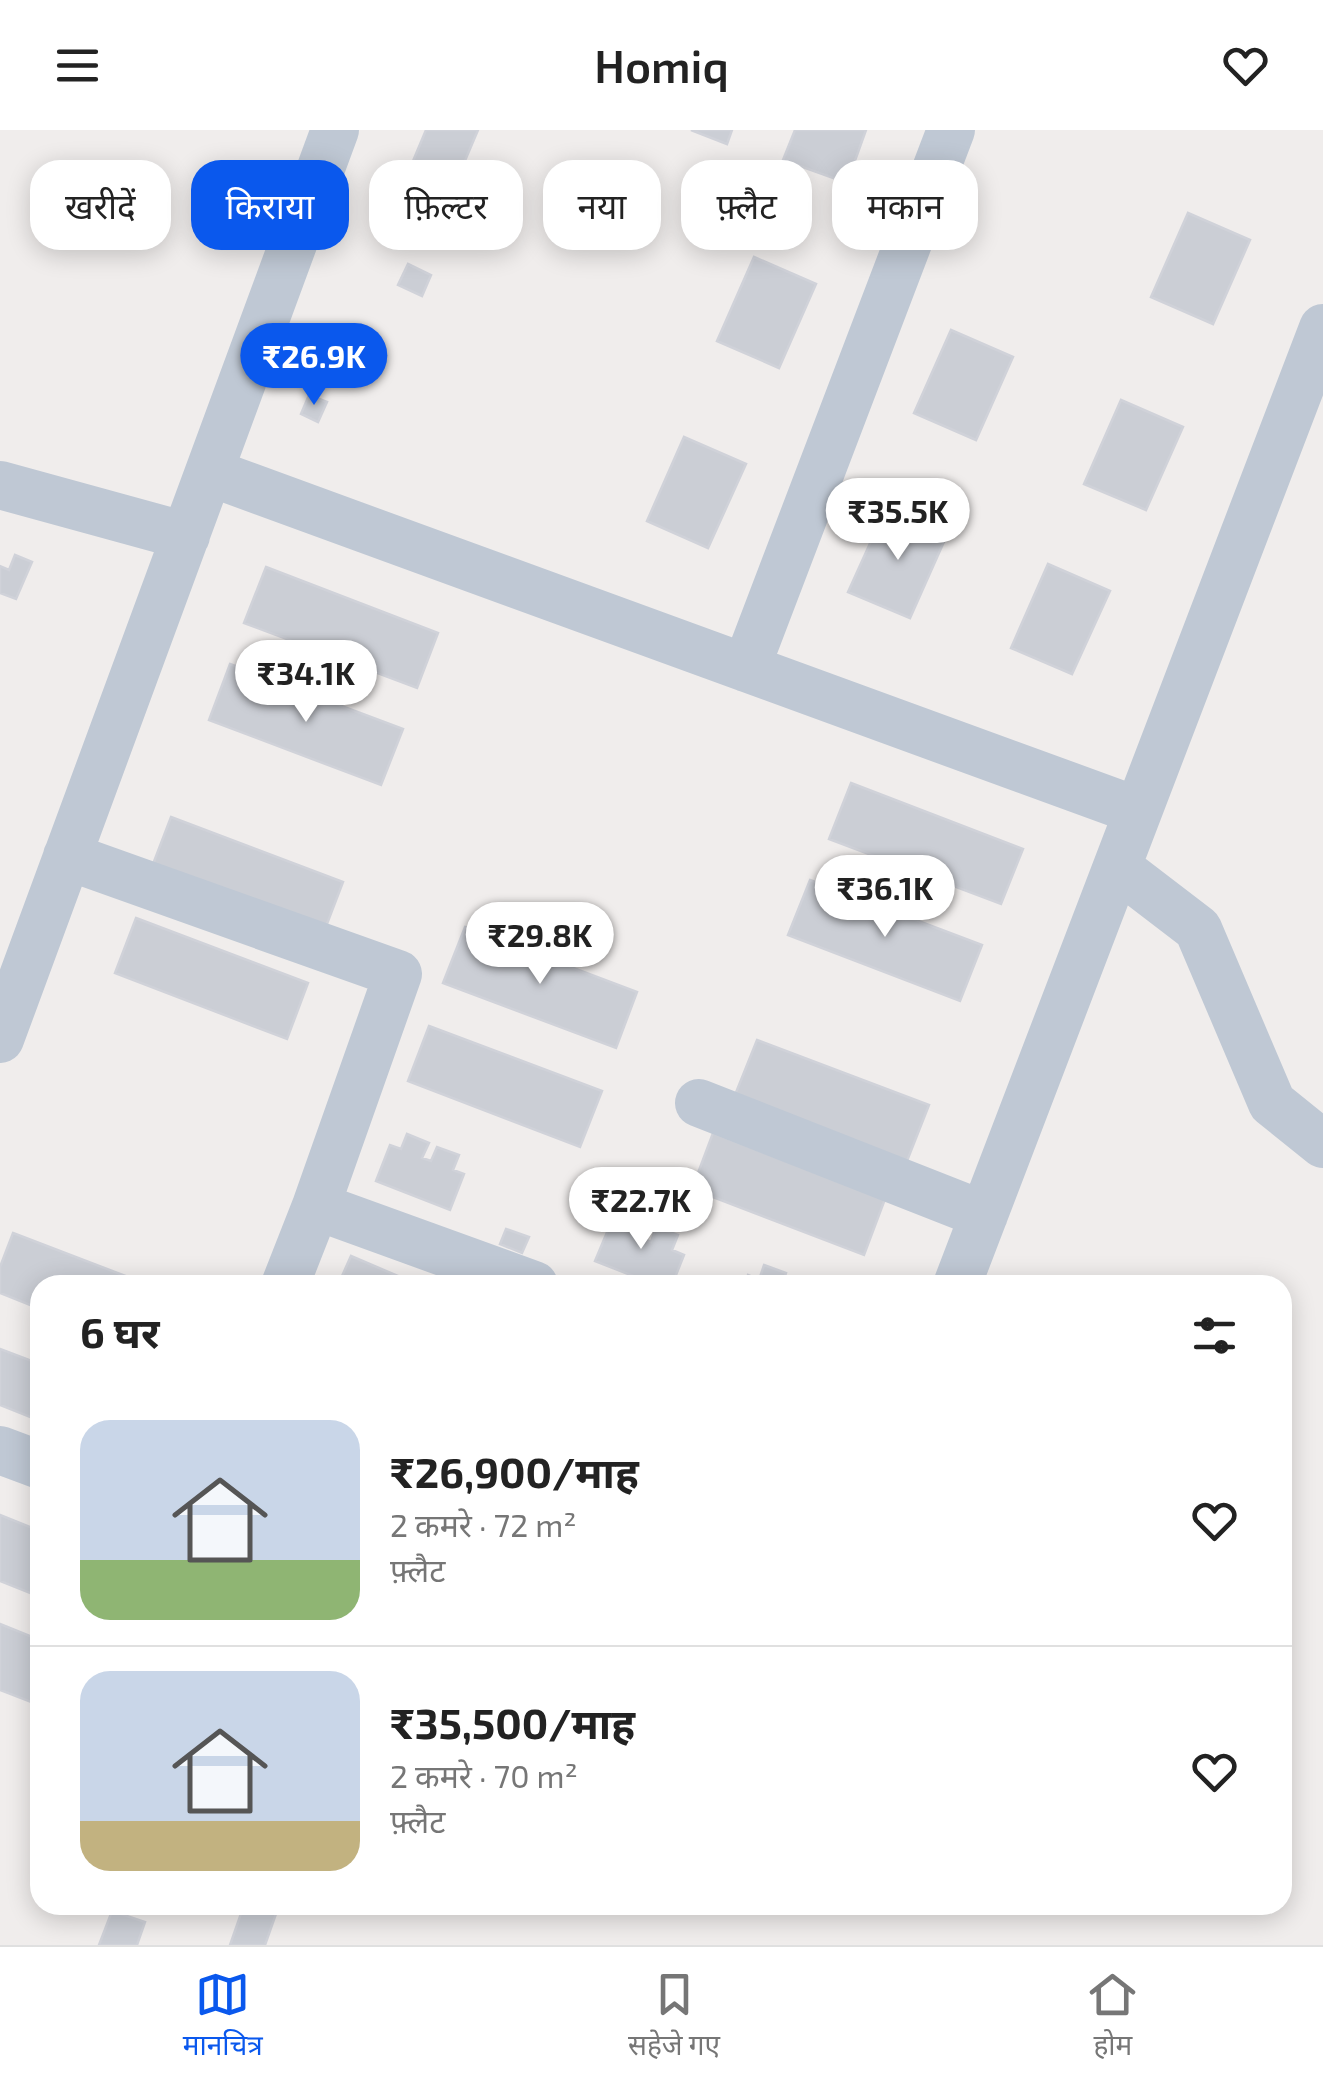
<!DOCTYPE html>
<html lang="hi">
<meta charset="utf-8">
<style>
:root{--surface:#fff;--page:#f6f6f6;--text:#222;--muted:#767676;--line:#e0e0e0;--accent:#0a58ed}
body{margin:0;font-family:"Exo 2","Noto Sans Devanagari",sans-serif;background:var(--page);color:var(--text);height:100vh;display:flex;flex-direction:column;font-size:38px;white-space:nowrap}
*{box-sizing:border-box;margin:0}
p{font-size:32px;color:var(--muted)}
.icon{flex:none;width:55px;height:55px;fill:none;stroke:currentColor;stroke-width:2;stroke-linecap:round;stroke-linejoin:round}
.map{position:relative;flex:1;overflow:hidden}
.sheet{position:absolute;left:30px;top:1145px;width:1262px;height:640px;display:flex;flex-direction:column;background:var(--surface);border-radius:30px;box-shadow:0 5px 25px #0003}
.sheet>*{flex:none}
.guide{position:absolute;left:30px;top:30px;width:1265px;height:90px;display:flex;gap:20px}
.price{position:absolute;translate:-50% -85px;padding:0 22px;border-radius:35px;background:#fff;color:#222;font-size:32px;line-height:65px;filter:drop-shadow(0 2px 5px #0008)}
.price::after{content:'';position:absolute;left:50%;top:60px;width:30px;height:22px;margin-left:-15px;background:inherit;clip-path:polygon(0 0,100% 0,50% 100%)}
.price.current{background:var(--accent);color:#fff}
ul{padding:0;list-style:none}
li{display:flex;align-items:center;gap:30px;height:250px;padding:0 50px}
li+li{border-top:2px solid var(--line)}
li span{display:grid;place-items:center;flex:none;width:280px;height:200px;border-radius:30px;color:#555}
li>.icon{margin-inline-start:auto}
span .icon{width:120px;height:120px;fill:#fffc;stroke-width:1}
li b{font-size:42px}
h2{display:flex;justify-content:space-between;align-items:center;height:120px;padding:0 50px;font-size:42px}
.tag{padding:0 35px;border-radius:30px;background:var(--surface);box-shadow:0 5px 25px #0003;font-size:35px;line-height:90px}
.tag.current{background:var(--accent);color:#fff}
header{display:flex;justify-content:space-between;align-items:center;height:130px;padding:0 50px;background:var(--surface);font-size:45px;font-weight:600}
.dock{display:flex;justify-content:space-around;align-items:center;height:140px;border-top:2px solid var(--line);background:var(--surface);font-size:28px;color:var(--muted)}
.dock a{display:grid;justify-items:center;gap:5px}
.dock .current{color:var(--accent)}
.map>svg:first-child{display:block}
.building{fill:#cbced5;stroke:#d0d2d9;stroke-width:2.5}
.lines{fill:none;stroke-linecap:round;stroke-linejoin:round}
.minor{stroke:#bfc8d4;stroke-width:48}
</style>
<header><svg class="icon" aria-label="menu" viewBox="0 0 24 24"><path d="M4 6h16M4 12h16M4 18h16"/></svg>Homiq<svg class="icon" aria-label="heart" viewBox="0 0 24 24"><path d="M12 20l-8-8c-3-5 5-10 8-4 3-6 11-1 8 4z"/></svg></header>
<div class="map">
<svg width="1323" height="1815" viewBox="0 0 1323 1815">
<rect width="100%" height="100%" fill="#f0edec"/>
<path class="building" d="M 426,0 L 478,0 L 439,92 L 395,74 Z
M 691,0 L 732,0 L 727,14 Z
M 795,0 L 866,0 L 847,53 L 783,30 Z
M 1188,83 L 1250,110 L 1213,194 L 1151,167 Z
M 754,127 L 816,154 L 779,238 L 717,211 Z
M 408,134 L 431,145 L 422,166 L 398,155 Z
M 951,200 L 1013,227 L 976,310 L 914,283 Z
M 309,265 L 327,272 L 318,292 L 301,284 Z
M 1121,270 L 1183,297 L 1146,380 L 1084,354 Z
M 684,307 L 746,334 L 708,418 L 647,391 Z
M 886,378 L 947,405 L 910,488 L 848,462 Z
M 15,425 L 32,432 L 16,469 L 0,463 L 0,436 L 9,440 Z
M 1048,434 L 1110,461 L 1072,544 L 1011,518 Z
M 266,437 L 438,503 L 417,558 L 244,493 Z
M 230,534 L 403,599 L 381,655 L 209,590 Z
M 851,653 L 1023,719 L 1001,774 L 829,709 Z
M 171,687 L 343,752 L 322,807 L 150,742 Z
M 810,750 L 982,815 L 960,871 L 788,805 Z
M 136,788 L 308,853 L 287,909 L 115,843 Z
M 465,797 L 637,862 L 616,918 L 443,853 Z
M 429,896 L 602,961 L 580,1017 L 408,951 Z
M 757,910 L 929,975 L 907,1031 L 735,965 Z
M 713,1003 L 885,1069 L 864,1125 L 692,1059 Z
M 407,1004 L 429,1013 L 422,1028 L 431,1031 L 437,1017 L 459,1025 L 453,1040 L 464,1044 L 450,1080 L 376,1051 L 390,1015 L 401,1019 Z
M 626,1084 L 648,1093 L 642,1108 L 651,1112 L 656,1097 L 678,1105 L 672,1120 L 684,1125 L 672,1155 L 656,1155 L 595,1131 L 610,1095 L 620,1099 Z
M 506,1099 L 529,1107 L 522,1123 L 500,1114 Z
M 13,1103 L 149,1155 L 40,1155 L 40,1179 L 0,1163 L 0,1137 Z
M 351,1126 L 419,1155 L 338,1155 Z
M 764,1135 L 786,1143 L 782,1155 L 744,1155 L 748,1145 L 759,1150 Z
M 0,1219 L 40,1234 L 40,1291 L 0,1275 Z
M 0,1385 L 40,1401 L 40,1467 L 0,1451 Z
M 0,1494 L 40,1510 L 40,1549 L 31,1572 L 0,1560 Z
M 244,1775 L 262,1775 L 277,1781 L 265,1815 L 230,1815 Z
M 112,1781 L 145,1792 L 137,1815 L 99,1815 Z"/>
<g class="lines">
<path class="minor" d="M 209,342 L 1138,681
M 0,355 L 186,406
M 746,538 L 951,0
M 67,726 L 398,844 L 316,1076
M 1117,737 L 1198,799 L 1272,973 L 1323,1014
M 0,909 L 335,0
M 699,973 L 984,1085
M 285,1155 L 316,1076 L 534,1155
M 957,1155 L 1323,198
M 0,1320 L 40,1335"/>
</g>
</svg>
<b class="price current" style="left:314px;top:278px">₹26.9K</b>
<b class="price" style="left:898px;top:433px">₹35.5K</b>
<b class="price" style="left:306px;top:595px">₹34.1K</b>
<b class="price" style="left:885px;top:810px">₹36.1K</b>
<b class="price" style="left:540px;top:857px">₹29.8K</b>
<b class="price" style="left:641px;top:1122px">₹22.7K</b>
<div class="guide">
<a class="tag">खरीदें</a>
<a class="tag current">किराया</a>
<a class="tag">फ़िल्टर</a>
<a class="tag">नया</a>
<a class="tag">फ़्लैट</a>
<a class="tag">मकान</a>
</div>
<section class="sheet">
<h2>6 घर<svg class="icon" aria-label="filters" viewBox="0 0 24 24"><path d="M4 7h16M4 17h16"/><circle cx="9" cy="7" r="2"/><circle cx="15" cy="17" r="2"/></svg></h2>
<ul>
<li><span style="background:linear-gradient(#c9d6e8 70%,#8fb573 0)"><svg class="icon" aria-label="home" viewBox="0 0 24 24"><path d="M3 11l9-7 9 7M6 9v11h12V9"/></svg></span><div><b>₹26,900/माह</b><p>2 कमरे · 72 m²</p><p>फ़्लैट</p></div><svg class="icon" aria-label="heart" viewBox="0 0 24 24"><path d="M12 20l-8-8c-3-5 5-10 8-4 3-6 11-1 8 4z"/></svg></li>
<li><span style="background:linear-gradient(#c9d6e8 75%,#c2b280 0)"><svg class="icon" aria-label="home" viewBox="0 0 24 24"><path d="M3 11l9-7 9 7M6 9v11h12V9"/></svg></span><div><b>₹35,500/माह</b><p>2 कमरे · 70 m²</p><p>फ़्लैट</p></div><svg class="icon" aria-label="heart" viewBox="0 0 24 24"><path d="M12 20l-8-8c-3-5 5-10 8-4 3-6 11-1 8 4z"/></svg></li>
</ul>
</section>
</div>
<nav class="dock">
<a class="current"><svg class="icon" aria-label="map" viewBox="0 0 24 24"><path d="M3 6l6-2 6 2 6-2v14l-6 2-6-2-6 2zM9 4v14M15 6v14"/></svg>मानचित्र</a>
<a><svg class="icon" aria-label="saved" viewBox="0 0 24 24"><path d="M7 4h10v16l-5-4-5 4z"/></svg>सहेजे गए</a>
<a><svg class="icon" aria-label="home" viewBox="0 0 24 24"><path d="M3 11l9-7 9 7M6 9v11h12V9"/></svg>होम</a>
</nav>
